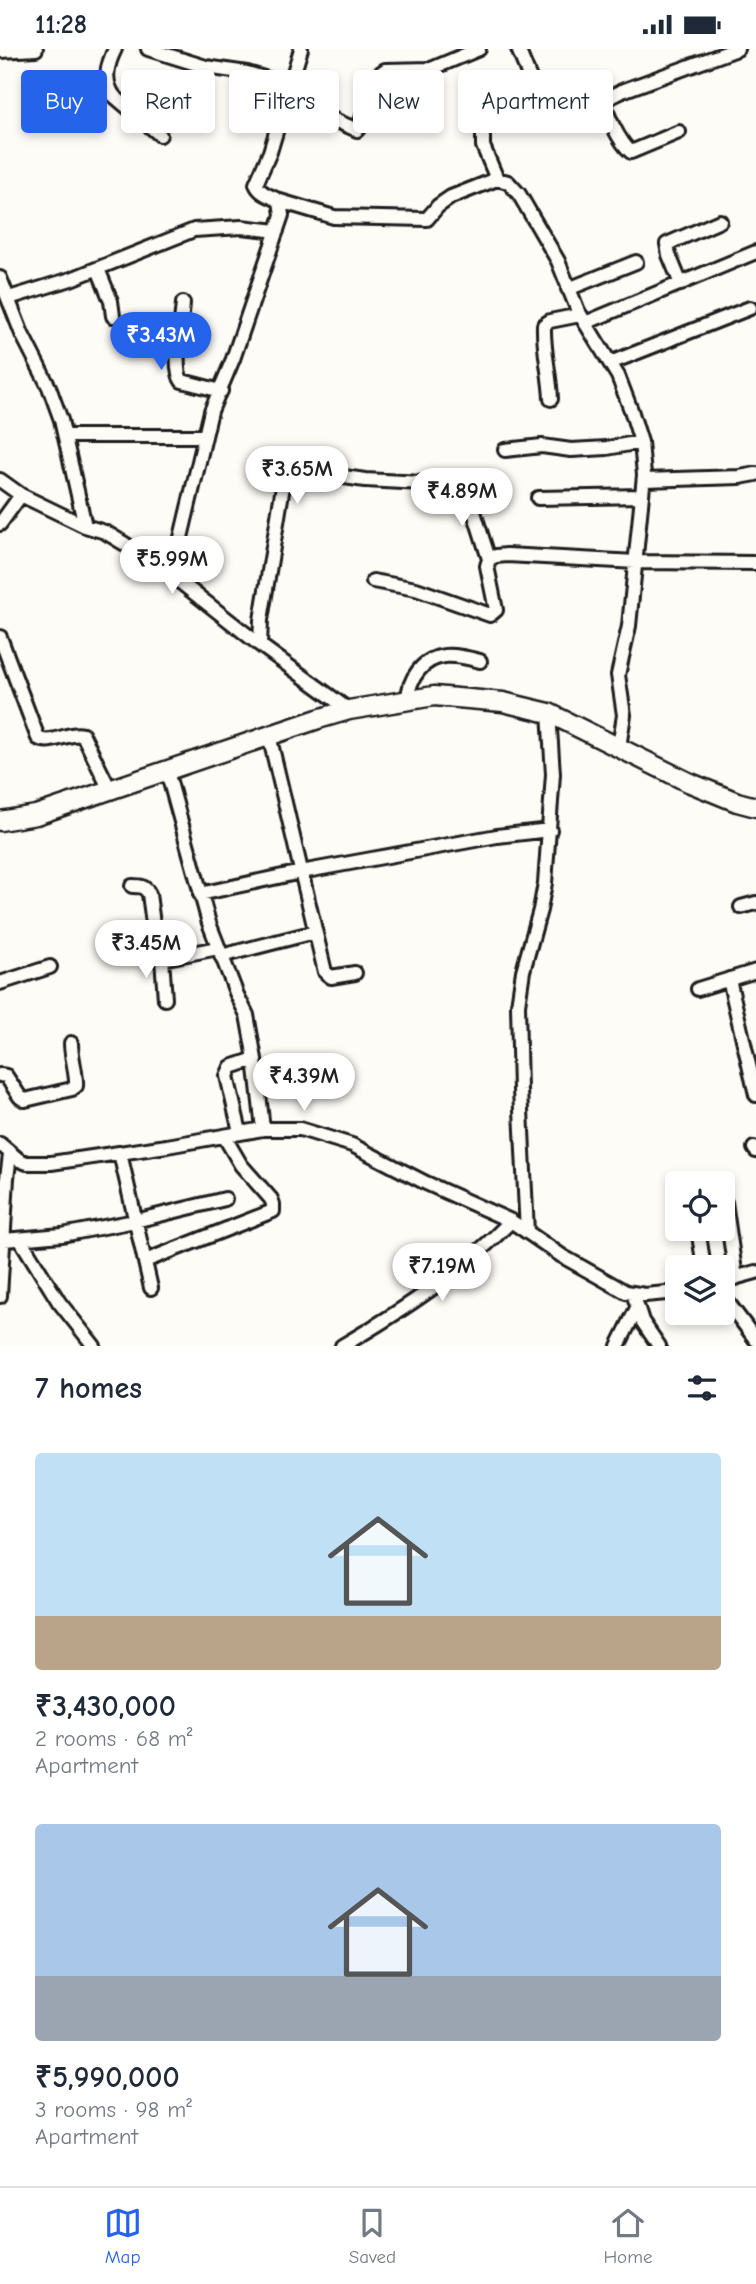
<!DOCTYPE html>
<meta charset="utf-8">
<style>
:root{--surface:#fff;--page:#f2f2f3;--text:#1f2937;--muted:#747a83;--line:#e0e1e3;--accent:#2563eb}
body{margin:0;font-family:"Comic Neue",sans-serif;background:var(--page);color:var(--text);height:100vh;display:flex;flex-direction:column;font-size:26px;white-space:nowrap}
*{box-sizing:border-box;margin:0}
p{font-size:23px;color:var(--muted)}
.icon{flex:none;width:38px;height:38px;fill:none;stroke:currentColor;stroke-width:2;stroke-linecap:round;stroke-linejoin:round}
.map{position:relative;height:1297px;overflow:hidden}
.side{display:flex;flex-direction:column;background:var(--surface);flex:1}
.side>*{flex:none}
.banner{position:absolute;left:21px;top:21px;width:714px;height:63px;display:flex;gap:14px}
.fabs{position:absolute;left:665px;top:1122px;display:grid;gap:14px}
.fabs a{display:grid;place-items:center;width:70px;height:70px;border-radius:7px;background:var(--surface);box-shadow:0 4px 10px #0003;font-size:35px}
.price{position:absolute;translate:-50% -60px;padding:0 16px;border-radius:24px;background:#fff;color:#222;font-size:23px;line-height:46px;filter:drop-shadow(0 2px 4px #0008)}
.price::after{content:'';position:absolute;left:50%;top:42px;width:21px;height:16px;margin-left:-10px;background:inherit;clip-path:polygon(0 0,100% 0,50% 100%)}
.price.on{background:var(--accent);color:#fff}
ul{padding:0;list-style:none}
li{display:grid;align-content:center;gap:14px;height:371px;padding:0 35px}
li span{display:grid;place-items:center;height:217px;border-radius:7px;color:#555}
li>.icon{margin-inline-start:auto}
span .icon{width:126px;height:126px;fill:#fffc;stroke-width:1}
li b{font-size:30px}
h2{display:flex;justify-content:space-between;align-items:center;height:84px;padding:0 35px;font-size:30px}
.tag{padding:0 24px;border-radius:7px;background:var(--surface);box-shadow:0 4px 10px #0003;font-size:24px;line-height:63px}
.tag.on{background:var(--accent);color:#fff}
.status{display:flex;justify-content:space-between;align-items:center;height:49px;padding:0 35px;background:var(--surface);direction:ltr}
.status svg{height:19px;fill:currentColor}
.tab-bar{display:flex;justify-content:space-around;align-items:center;height:98px;border-top:2px solid var(--line);background:var(--surface);font-size:19px;color:var(--muted)}
.tab-bar a{display:grid;justify-items:center;gap:4px}
.tab-bar .on{color:var(--accent)}
.map>svg:first-child{display:block}
.lines{fill:none;stroke-linecap:round;stroke-linejoin:round}
.minor-casing{stroke:#1c1c1c;stroke-width:18}
.secondary-casing{stroke:#1c1c1c;stroke-width:23}
.minor{stroke:#fdfcf7;stroke-width:12}
.secondary{stroke:#fdfcf7;stroke-width:18}
</style>
<div class="status"><b>11:28</b><svg viewBox="0 0 49 12"><path d="M0 12V9h3v3zM5 12V6h3v6zM10 12V3h3v9zM15 12V0h3v12zM26 1h20v11H26zM47 4h2v5h-2z"/></svg></div>
<div class="map">
<svg width="756" height="1297" viewBox="0 0 756 1297">
<rect width="100%" height="100%" fill="#fdfcf7"/>
<filter id="ink" filterUnits="userSpaceOnUse"><feTurbulence type="fractalNoise" baseFrequency=".0143" numOctaves="2"/><feDisplacementMap in="SourceGraphic" scale="14" xChannelSelector="R" yChannelSelector="G"/><feConvolveMatrix kernelMatrix="1 2 1 2 8 2 1 2 1" color-interpolation-filters="sRGB"/></filter>
<g filter="url(#ink)">
<g class="lines">
<defs>
<path id="minor" d="M 115,0 C 107,16 103,32 114,47 L 160,86
M 148,0 L 206,18 L 247,24 L 291,37
M 518,0 L 545,66
M 1,2 L 36,0
M 287,50 L 357,81 L 360,77 L 374,29 L 385,21 L 431,20 L 479,0
M 483,83 L 483,97 L 497,130
M 679,83 L 631,103 C 622,96 601,60 607,51 C 610,47 618,45 622,42 L 737,0
M 280,152 L 334,168 L 427,170 L 438,157 L 451,148 L 497,130 L 508,133 L 519,145 L 558,212 L 578,262 L 618,327 L 631,361 L 641,393 L 644,426 L 629,577 L 618,626 L 624,666 L 619,698
M 98,220 L 111,252 L 113,267
M 0,229 L 22,285 L 49,338 L 61,371 L 85,477
M 681,235 L 669,206 L 667,195 L 720,172
M 568,240 L 636,213
M 9,249 L 71,230 L 194,181 L 241,178 L 277,182
M 183,254 C 182,272 172,319 182,332 L 221,342
M 585,274 L 756,203
M 610,314 L 750,259
M 551,350 C 550,325 543,301 544,276 L 550,272 L 580,266
M 65,387 L 205,387
M 505,401 L 542,397 L 571,401 L 607,399 L 641,393
M 0,431 L 21,446 L 85,477 L 105,483 L 125,495 L 175,529 L 260,596 L 349,661
M 644,431 L 740,428 L 756,425
M 471,439 L 474,463 L 489,510
M 538,449 L 642,447
M 0,475 L 21,446
M 175,529 L 179,497 L 211,362 L 233,310 L 282,166 L 280,152 C 271,147 260,145 256,135 L 270,103 L 301,0
M 373,532 L 416,540 L 490,566 L 496,561 L 487,517 L 489,510 L 496,507 L 507,506 L 636,513 L 756,514
M 0,588 L 38,689 C 51,697 69,682 83,686 L 110,741
M 260,596 L 261,571 L 284,431 L 289,422 L 296,421 L 365,431 L 422,434
M 408,651 C 408,630 423,609 445,607 C 457,606 468,609 480,612
M 269,686 L 325,923 L 331,928 L 355,924
M 167,722 L 209,874 L 237,946 L 247,966 L 255,1010 L 263,1080
M 132,837 C 140,837 145,837 149,845 L 156,897 L 162,910 L 218,899
M 200,845 L 301,823 L 497,787 L 550,781
M 741,858 L 756,854
M 221,907 L 315,883
M 162,910 L 165,950
M 729,930 L 756,1046
M 0,934 L 50,918
M 698,940 L 756,922
M 0,1026 L 6,1027 L 20,1048 L 25,1051 L 72,1040 L 76,1037 C 77,1025 71,1008 71,994
M 240,1083 L 227,1027 L 231,1018 L 255,1010
M 0,1095 L 19,1111 L 27,1114 L 51,1114 L 167,1097 L 263,1080 L 300,1080 L 352,1096 L 426,1134 L 511,1172 L 562,1207 L 626,1243 L 645,1246 L 677,1243
M 754,1099 L 756,1102
M 120,1104 L 151,1239
M 725,1153 L 736,1229
M 698,1180 L 704,1218
M 527,1183 L 520,1041 L 518,956 L 523,922 L 540,861 L 545,834 L 553,725 L 549,664
M 20,1190 L 59,1253 L 94,1297
M 4,1191 L 62,1186 L 135,1172 L 225,1150
M 145,1212 L 273,1162 L 273,1155 L 271,1150 L 241,1116 L 224,1087
M 723,1232 L 756,1223
M 633,1244 L 642,1272 L 659,1297
M 0,1247 L 7,1129 L 10,1106
M 723,1247 L 756,1291
M 342,1297 C 405,1260 460,1224 511,1172
M 618,1297 L 637,1259"/>
<path id="secondary" d="M 0,772 L 36,766 L 318,670 L 349,661 L 434,647 L 503,653 L 549,664 L 688,733 L 737,753 L 756,758"/>
</defs>
<use href="#minor" class="minor-casing"/>
<use href="#secondary" class="secondary-casing"/>
<use href="#minor" class="minor"/>
<use href="#secondary" class="secondary"/>
</g>
</g>
</svg>
<div class="fabs">
<a><svg class="icon" aria-label="locate" viewBox="0 0 24 24"><circle cx="12" cy="12" r="6"/><path d="M12 2v4M12 18v4M2 12h4M18 12h4"/></svg></a>
<a><svg class="icon" aria-label="layers" viewBox="0 0 24 24"><path d="M12 4l9 5-9 5-9-5zM3 14l9 5 9-5"/></svg></a>
</div>
<b class="price on" style="left:161px;top:323px">₹3.43M</b>
<b class="price" style="left:297px;top:457px">₹3.65M</b>
<b class="price" style="left:462px;top:479px">₹4.89M</b>
<b class="price" style="left:172px;top:547px">₹5.99M</b>
<b class="price" style="left:146px;top:931px">₹3.45M</b>
<b class="price" style="left:304px;top:1064px">₹4.39M</b>
<b class="price" style="left:442px;top:1254px">₹7.19M</b>
<div class="banner">
<a class="tag on">Buy</a>
<a class="tag">Rent</a>
<a class="tag">Filters</a>
<a class="tag">New</a>
<a class="tag">Apartment</a>
</div>
</div>
<section class="side">
<h2>7 homes<svg class="icon" aria-label="filters" viewBox="0 0 24 24"><path d="M4 7h16M4 17h16"/><circle cx="9" cy="7" r="2"/><circle cx="15" cy="17" r="2"/></svg></h2>
<ul>
<li><span style="background:linear-gradient(#bfe0f5 75%,#b9a48a 0)"><svg class="icon" aria-label="home" viewBox="0 0 24 24"><path d="M3 11l9-7 9 7M6 9v11h12V9"/></svg></span><div><b>₹3,430,000</b><p>2 rooms · 68 m²</p><p>Apartment</p></div></li>
<li><span style="background:linear-gradient(#a9c7e8 70%,#9aa5b1 0)"><svg class="icon" aria-label="home" viewBox="0 0 24 24"><path d="M3 11l9-7 9 7M6 9v11h12V9"/></svg></span><div><b>₹5,990,000</b><p>3 rooms · 98 m²</p><p>Apartment</p></div></li>
</ul>
</section>
<nav class="tab-bar">
<a class="on"><svg class="icon" aria-label="map" viewBox="0 0 24 24"><path d="M3 6l6-2 6 2 6-2v14l-6 2-6-2-6 2zM9 4v14M15 6v14"/></svg>Map</a>
<a><svg class="icon" aria-label="saved" viewBox="0 0 24 24"><path d="M7 4h10v16l-5-4-5 4z"/></svg>Saved</a>
<a><svg class="icon" aria-label="home" viewBox="0 0 24 24"><path d="M3 11l9-7 9 7M6 9v11h12V9"/></svg>Home</a>
</nav>
